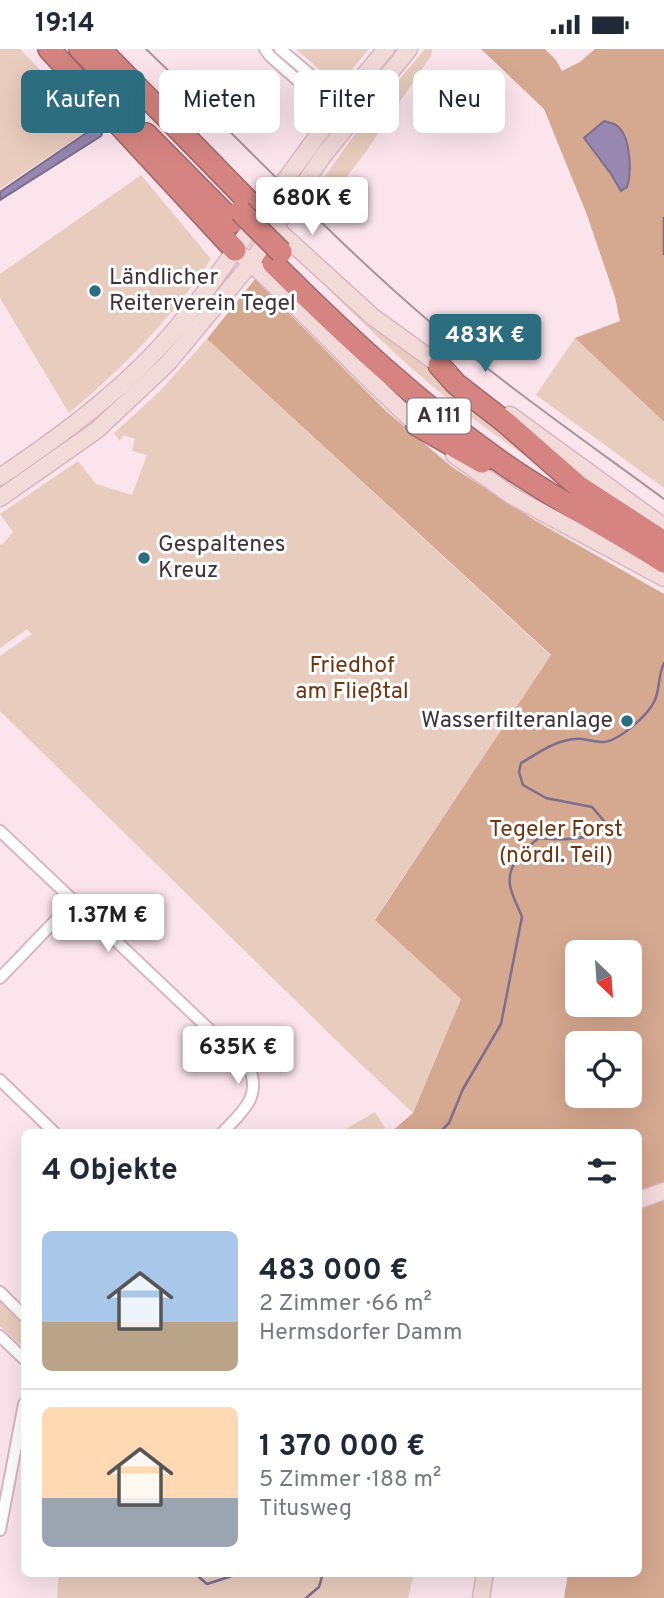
<!DOCTYPE html>
<html lang="de">
<meta charset="utf-8">
<style>
:root{--surface:#fff;--page:#f6f6f7;--text:#1f2937;--muted:#747a83;--line:#e0e1e3;--accent:#2c6d80}
body{margin:0;font-family:Overpass,sans-serif;background:var(--page);color:var(--text);height:100vh;display:flex;flex-direction:column;font-size:26px;white-space:nowrap}
*{box-sizing:border-box;margin:0}
p{font-size:23px;color:var(--muted)}
.icon{flex:none;width:38px;height:38px;fill:none;stroke:currentColor;stroke-width:2;stroke-linecap:round;stroke-linejoin:round}
.map{position:relative;flex:1;overflow:hidden}
.sheet{position:absolute;left:21px;top:1080px;width:621px;height:448px;display:flex;flex-direction:column;background:var(--surface);border-radius:10px;box-shadow:0 7px 28px #0002}
.sheet>*{flex:none}
.top-card{position:absolute;left:21px;top:21px;width:623px;height:63px;display:flex;gap:14px}
.needle{width:46px;rotate:155deg}
.fabs{position:absolute;left:565px;top:891px;display:grid;gap:14px}
.fabs a{display:grid;place-items:center;width:77px;height:77px;border-radius:10px;background:var(--surface);box-shadow:0 7px 28px #0002;font-size:35px}
.price{position:absolute;translate:-50% -60px;padding:0 16px;border-radius:7px;background:#fff;color:#222;font-size:23px;line-height:46px;filter:drop-shadow(0 2px 4px #0008)}
.price::after{content:'';position:absolute;left:50%;top:42px;width:21px;height:16px;margin-left:-10px;background:inherit;clip-path:polygon(0 0,100% 0,50% 100%)}
.price.selected{background:var(--accent);color:#fff}
ul{padding:0;list-style:none}
li{display:flex;align-items:center;gap:21px;height:175px;padding:0 21px}
li+li{border-top:2px solid var(--line)}
li span{display:grid;place-items:center;flex:none;width:196px;height:140px;border-radius:10px;color:#555}
li>.icon{margin-inline-start:auto}
span .icon{width:84px;height:84px;fill:#fffc;stroke-width:1}
li b{font-size:30px}
h2{display:flex;justify-content:space-between;align-items:center;height:84px;padding:0 21px;font-size:30px}
.chip{padding:0 24px;border-radius:10px;background:var(--surface);box-shadow:0 7px 28px #0002;font-size:24px;line-height:63px}
.chip.selected{background:var(--accent);color:#fff}
.status{display:flex;justify-content:space-between;align-items:center;height:49px;padding:0 35px;background:var(--surface);direction:ltr}
.status svg{height:19px;fill:currentColor}
.map>svg:first-child{display:block}
.green{fill:#e8ccbd}
.forest{fill:#d5a890;fill-rule:evenodd}
.water{fill:#9787b1;stroke:#7d6e8c;stroke-width:2}
.lines{fill:none;stroke-linecap:round;stroke-linejoin:round}
.stream{stroke:#7d6e8c;stroke-width:2.5}
.minor-casing{stroke:#d9b5c1;stroke-width:14}
.secondary-casing{stroke:#d9b5c1;stroke-width:19}
.motorway-casing{stroke:#a16767;stroke-width:24}
.minor{stroke:#fff;stroke-width:10}
.secondary{stroke:#f2dad9;stroke-width:16}
.motorway{stroke:#d58481;stroke-width:21}
.tram{stroke:#a7949a;stroke-width:2}
.motorway-bridge-casing{stroke:#a16767;stroke-width:24;stroke-linecap:butt}
.motorway-bridge{stroke:#d58481;stroke-width:21}
.poi-dot{fill:#2c6d80;stroke:#fff;stroke-width:2.5}
.labels{text-anchor:middle;dominant-baseline:central;stroke-width:6;stroke-linejoin:round;paint-order:stroke}
.shield{fill:#fff;stroke:#797073;stroke-width:2}
.shield-label{font-size:21px;font-weight:bold;fill:#403237}
.poi-label{font-size:23px;fill:#403237;stroke:#fff;text-anchor:start}
.park-label{font-size:23px;fill:#6f3613;stroke:#fff}
</style>
<div class="status"><b>19:14</b><svg viewBox="0 0 49 12"><path d="M0 12V9h3v3zM5 12V6h3v6zM10 12V3h3v9zM15 12V0h3v12zM26 1h20v11H26zM47 4h2v5h-2z"/></svg></div>
<div class="map">
<svg width="664" height="1549" viewBox="0 0 664 1549">
<rect width="100%" height="100%" fill="#fbe4ec"/>
<path class="green" d="M 0,0 L 20,0 L 94,77 L 0,140 Z
M 296,0 L 369,0 L 343,31 L 333,32 Z
M 425,0 L 432,0 L 431,7 L 365,104 L 324,157 L 312,145 L 363,74 Z
M 141,126 L 211,210 C 172,269 123,319 69,364 L 0,249 L 0,225 Z
M 328,237 L 456,338 L 536,414 C 511,397 486,380 462,361 C 414,324 370,281 327,239 Z
M 575,289 L 664,373 L 664,439 L 536,346 Z
M 207,290 L 551,607 L 375,870 L 461,950 L 413,1064 L 349,1004 L 0,662 L 0,607 L 32,585 L 27,580 L 0,599 L 0,495 L 2,496 L 13,483 L 0,465 L 78,412 L 96,435 L 132,446 L 147,406 L 132,402 L 135,390 L 123,386 L 120,392 L 114,384 L 159,343 Z
M 375,1063 L 385,1079 L 378,1083 L 348,1083 L 346,1080 Z
M 0,1249 L 24,1274 L 24,1299 L 0,1277 Z
M 59,1524 L 414,1524 L 408,1549 L 57,1549 Z"/>
<path class="forest" d="M 481,0 L 545,0 L 556,11 L 562,22 L 580,13 L 595,0 L 664,0 L 664,373 L 575,289 L 620,272 L 615,248 L 587,166 L 544,60 ZM 623,85 L 631,124 L 620,142 L 611,125 Z
M 255,230 L 386,362 L 452,418 L 536,472 L 664,545 L 664,1549 L 564,1549 L 568,1524 L 639,1524 L 639,1083 L 391,1083 L 413,1064 L 461,950 L 375,871 L 551,606 L 207,290 ZM 578,903 L 630,903 L 630,956 L 578,956 ZM 578,994 L 630,994 L 630,1046 L 578,1046 Z"/>
<path class="water" d="M 604,72 C 608,73 612,74 616,76 C 631,86 632,123 627,138 L 621,142 L 611,125 L 584,89 Z
M 95,78 L 102,85 L 101,87 L 0,151 L 0,143 Z"/>
<g class="lines">
<path class="stream" d="M 664,169 L 664,205
M 440,1083 L 449,1074 L 463,1040 L 501,975 L 522,868 C 519,860 510,842 510,836 C 507,815 524,800 539,789 C 560,791 577,791 597,785 L 604,772 L 592,758 L 546,749 L 523,736 L 519,723 L 521,714 C 534,707 549,695 564,692 C 584,687 584,692 601,693 C 618,694 649,665 655,651 C 660,639 658,626 664,614
M 198,1524 L 199,1528 L 207,1535 L 241,1524
M 306,1549 L 319,1538 L 323,1524"/>
<defs>
<path id="minor" d="M 265,0 L 270,7 L 338,67
M 280,0 L 355,64
M 0,782 L 249,1018 C 262,1048 242,1063 223,1083
M 0,929 L 74,852
M 0,1031 L 54,1083
M 0,1243 L 24,1267
M 0,1287 L 24,1310
M 0,1481 L 24,1355"/>
<path id="secondary" d="M 270,174 L 373,268 L 449,323
M 243,207 C 306,263 362,327 425,383
M 510,366 L 664,478
M 454,406 L 512,447 L 664,529
M 0,428 C 56,390 110,351 157,301 C 196,259 227,212 260,166 C 301,109 341,53 386,0
M 0,449 L 97,381 L 169,313 L 251,214 L 323,107 L 409,0
M 639,1151 L 664,1142
M 481,1549 L 485,1524"/>
<path id="motorway" d="M 49,0 L 235,201
M 80,0 L 123,43
M 100,0 L 261,165
M 146,85 L 233,173
M 273,214 C 345,286 418,354 501,413 C 553,450 610,478 664,513
M 439,316 L 456,335 L 505,373 L 578,437 L 664,493
M 417,376 L 482,413"/>
</defs>
<use href="#minor" class="minor-casing"/>
<use href="#secondary" class="secondary-casing"/>
<use href="#motorway" class="motorway-casing"/>
<use href="#minor" class="minor"/>
<use href="#secondary" class="secondary"/>
<use href="#motorway" class="motorway"/>
<path class="tram" d="M 146,0 C 241,91 330,188 430,273 C 505,336 585,392 664,450"/>
<defs>
<path id="motorway-bridge" d="M 240,162 L 281,203"/>
</defs>
<use href="#motorway-bridge" class="motorway-bridge-casing"/>
<use href="#motorway-bridge" class="motorway-bridge"/>
</g>
<g class="poi-dot">
<circle cx="95" cy="242" r="7"/>
<circle cx="144" cy="509" r="7"/>
<circle cx="627" cy="672" r="7"/>
</g>
<g class="labels">
<rect class="shield" x="407.5" y="349.5" width="63" height="35" rx="5"/>
<g class="shield-label">
<text x="439" y="367">A 111</text>
</g>
<g class="poi-label">
<text x="109" y="229">Ländlicher<tspan x="109" dy="26">Reiterverein Tegel</tspan></text>
<text x="158" y="496">Gespaltenes<tspan x="158" dy="26">Kreuz</tspan></text>
<text x="613" y="672" text-anchor="end">Wasserfilteranlage</text>
</g>
<g class="park-label">
<text x="352" y="617">Friedhof<tspan x="352" dy="26">am Fließtal</tspan></text>
<text x="556" y="781">Tegeler Forst<tspan x="556" dy="26">(nördl. Teil)</tspan></text>
</g>
</g>
</svg>
<div class="fabs">
<a><svg class="needle" viewBox="-14 -14 28 28"><path d="M0-13l5 13h-10z" fill="#e53935"/><path d="M0 13l5-13h-10z" fill="#747a83"/></svg></a>
<a><svg class="icon" aria-label="locate" viewBox="0 0 24 24"><circle cx="12" cy="12" r="6"/><path d="M12 2v4M12 18v4M2 12h4M18 12h4"/></svg></a>
</div>
<b class="price" style="left:312px;top:188px">680K €</b>
<b class="price selected" style="left:485px;top:325px">483K €</b>
<b class="price" style="left:108px;top:905px">1.37M €</b>
<b class="price" style="left:238px;top:1037px">635K €</b>
<div class="top-card">
<a class="chip selected">Kaufen</a>
<a class="chip">Mieten</a>
<a class="chip">Filter</a>
<a class="chip">Neu</a>
</div>
<section class="sheet">
<h2>4 Objekte<svg class="icon" aria-label="filters" viewBox="0 0 24 24"><path d="M4 7h16M4 17h16"/><circle cx="9" cy="7" r="2"/><circle cx="15" cy="17" r="2"/></svg></h2>
<ul>
<li><span style="background:linear-gradient(#a9c7e8 65%,#b9a48a 0)"><svg class="icon" aria-label="home" viewBox="0 0 24 24"><path d="M3 11l9-7 9 7M6 9v11h12V9"/></svg></span><div><b>483 000 €</b><p>2 Zimmer · 66 m²</p><p>Hermsdorfer Damm</p></div></li>
<li><span style="background:linear-gradient(#ffd9b3 65%,#9aa5b1 0)"><svg class="icon" aria-label="home" viewBox="0 0 24 24"><path d="M3 11l9-7 9 7M6 9v11h12V9"/></svg></span><div><b>1 370 000 €</b><p>5 Zimmer · 188 m²</p><p>Titusweg</p></div></li>
</ul>
</section>
</div>
